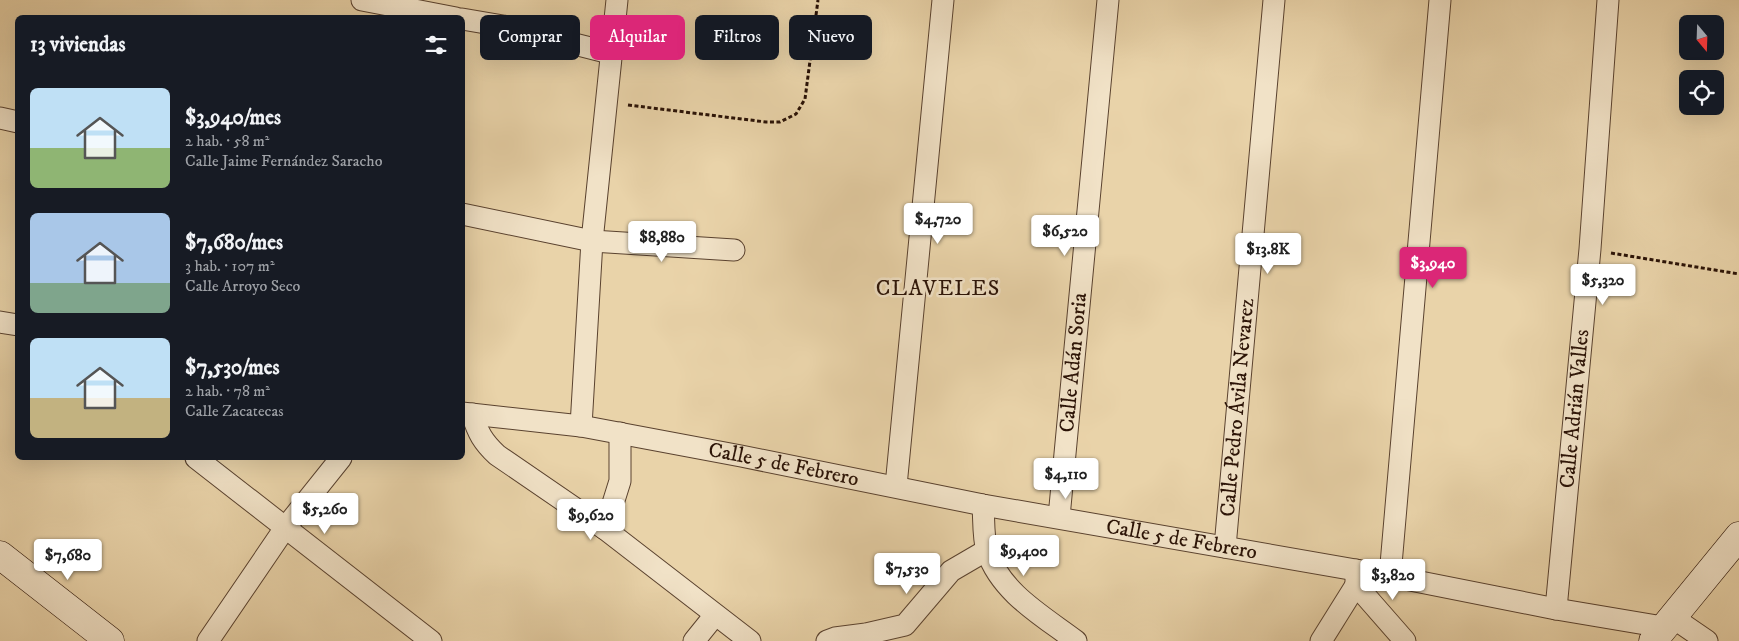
<!DOCTYPE html>
<html lang="es">
<meta charset="utf-8">
<style>
:root{--surface:#171b24;--page:#20242c;--text:#f1f3f6;--muted:#9ea1a6;--accent:#db2777}
body{margin:0;font-family:"IM FELL DW Pica",serif;background:var(--page);color:var(--text);height:100vh;display:flex;flex-direction:column;font-size:19px;white-space:nowrap}
*{box-sizing:border-box;margin:0}
p{font-size:16px;color:var(--muted)}
.icon{flex:none;width:28px;height:28px;fill:none;stroke:currentColor;stroke-width:2;stroke-linecap:round;stroke-linejoin:round}
.map{position:relative;flex:1;overflow:hidden}
.drawer{position:absolute;left:15px;top:15px;width:450px;height:445px;display:flex;flex-direction:column;background:var(--surface);border-radius:8px;box-shadow:0 5px 20px #0002}
.drawer>*{flex:none}
.hud{position:absolute;left:480px;top:15px;width:475px;height:45px;display:flex;gap:10px}
.needle{width:32px;rotate:161deg}
.buttons{position:absolute;left:1679px;top:15px;display:grid;gap:10px}
.buttons a{display:grid;place-items:center;width:45px;height:45px;border-radius:8px;background:var(--surface);box-shadow:0 5px 20px #0002;font-size:25px}
.price{position:absolute;translate:-50% -42px;padding:0 11px;border-radius:5px;background:#fff;color:#222;font-size:16px;line-height:32px;filter:drop-shadow(0 1px 2px #0008)}
.price::after{content:'';position:absolute;left:50%;top:30px;width:15px;height:11px;margin-left:-8px;background:inherit;clip-path:polygon(0 0,100% 0,50% 100%)}
.price.selected{background:var(--accent);color:#fff}
ul{padding:0;list-style:none}
li{display:flex;align-items:center;gap:15px;height:125px;padding:0 15px}
li span{display:grid;place-items:center;flex:none;width:140px;height:100px;border-radius:8px;color:#555}
li>.icon{margin-inline-start:auto}
span .icon{width:60px;height:60px;fill:#fffc;stroke-width:1}
li b{font-size:21px}
h2{display:flex;justify-content:space-between;align-items:center;height:60px;padding:0 15px;font-size:21px}
.tag{padding:0 18px;border-radius:8px;background:var(--surface);box-shadow:0 5px 20px #0002;font-size:18px;line-height:45px}
.tag.selected{background:var(--accent);color:#fff}
.map>svg:first-child{display:block}
.lines{fill:none;stroke-linecap:round;stroke-linejoin:round}
.street-casing{stroke:#5a422f;stroke-width:23}
.secondary-casing{stroke:#2a1206;stroke-width:29}
.path{stroke:#2a1206;stroke-width:3;stroke-dasharray:4 2.5;stroke-linecap:butt}
.street{stroke:#f1e2c7;stroke-width:21}
.secondary{stroke:#f1e2c7;stroke-width:28}
.labels{text-anchor:middle;dominant-baseline:central;stroke-width:5;stroke-linejoin:round;paint-order:stroke}
.street-label{font-size:21px;fill:#2a1206;stroke:#f1e2c7}
.neighbourhood-label{font-size:22px;letter-spacing:1px;fill:#2a1206;stroke:#f1e2c7}
</style>
<div class="map">
<svg width="1739" height="641" viewBox="0 0 1739 641">
<rect width="100%" height="100%" fill="#e9d3a9"/>
<filter id="stains"><feTurbulence type="fractalNoise" baseFrequency=".004" numOctaves="4"/><feColorMatrix values="0 0 0 0 .2 0 0 0 0 .09 0 0 0 0 .02 0 0 0 .5 -.17"/></filter>
<radialGradient id="worn" r=".72"><stop offset=".6" stop-color="#630" stop-opacity="0"/><stop offset="1" stop-color="#630" stop-opacity=".3"/></radialGradient>
<g class="lines">
<defs>
<g id="street">
<path d="M 362,0 L 456,18"/>
<path d="M 462,19 L 503,26 L 610,53"/>
<path d="M 0,118 L 18,122"/>
<path d="M 462,214 L 592,241 L 734,250"/>
<path d="M 0,322 L 18,325"/>
<path id="s1" d="M 462,413 L 581,426 L 741,456 L 983,505 L 1390,576 L 1556,609 L 1663,627"/>
<path d="M 472,414 C 478,433 483,442 497,455 L 605,529 L 750,641"/>
<path d="M 581,426 L 592,241 L 617,0"/>
<path d="M 196,458 L 431,641"/>
<path d="M 896,486 L 943,0"/>
<path d="M 983,505 C 984,519 983,537 987,551 C 1001,593 1043,616 1076,641"/>
<path id="s2" d="M 1059,517 L 1108,0"/>
<path d="M 605,529 L 620,481 L 620,433"/>
<path id="s3" d="M 1225,547 L 1274,0"/>
<path d="M 1356,570 L 1356,585 L 1405,641"/>
<path d="M 1390,576 L 1440,0"/>
<path id="s4" d="M 1556,609 L 1590,249 L 1608,0"/>
<path d="M 1672,617 L 1707,641"/>
<path d="M 208,641 L 285,528 L 341,458"/>
<path d="M 694,641 L 715,615"/>
<path d="M 827,641 L 835,638 L 866,634 L 905,625 L 951,571 L 987,550"/>
<path d="M 1321,641 L 1356,585"/>
</g>
<path id="secondary" d="M 0,555 L 110,641
M 1653,641 L 1739,536"/>
</defs>
<use href="#street" class="street-casing"/>
<use href="#secondary" class="secondary-casing"/>
<path class="path" d="M 628,105 L 766,122 L 780,122 L 796,114 L 805,99 L 818,0
M 1611,253 L 1739,274"/>
<use href="#street" class="street"/>
<use href="#secondary" class="secondary"/>
</g>
<g class="labels">
<g class="street-label">
<text stroke="none"><textPath href="#s2" startOffset="155">Calle Adán Soria</textPath></text>
<text stroke="none"><textPath href="#s3" startOffset="140">Calle Pedro Ávila Nevarez</textPath></text>
<text stroke="none"><textPath href="#s4" startOffset="201">Calle Adrián Valles</textPath></text>
<text stroke="none"><textPath href="#s1" startOffset="326">Calle 5 de Febrero</textPath></text>
<text stroke="none"><textPath href="#s1" startOffset="731">Calle 5 de Febrero</textPath></text>
</g>
<g class="neighbourhood-label">
<text x="938" y="288">CLAVELES</text>
</g>
</g>
<rect width="100%" height="100%" filter="url(#stains)"/>
<rect width="100%" height="100%" fill="url(#worn)"/>
</svg>
<div class="buttons">
<a><svg class="needle" viewBox="-14 -14 28 28"><path d="M0-13l5 13h-10z" fill="#e53935"/><path d="M0 13l5-13h-10z" fill="#9ea1a6"/></svg></a>
<a><svg class="icon" aria-label="locate" viewBox="0 0 24 24"><circle cx="12" cy="12" r="6"/><path d="M12 2v4M12 18v4M2 12h4M18 12h4"/></svg></a>
</div>
<b class="price" style="left:938px;top:245px">$4,720</b>
<b class="price" style="left:1065px;top:257px">$6,520</b>
<b class="price" style="left:662px;top:263px">$8,880</b>
<b class="price" style="left:1268px;top:275px">$13.8K</b>
<b class="price selected" style="left:1433px;top:289px">$3,940</b>
<b class="price" style="left:1603px;top:306px">$5,320</b>
<b class="price" style="left:1066px;top:500px">$4,110</b>
<b class="price" style="left:325px;top:535px">$5,260</b>
<b class="price" style="left:591px;top:541px">$9,620</b>
<b class="price" style="left:1024px;top:577px">$9,400</b>
<b class="price" style="left:68px;top:581px">$7,680</b>
<b class="price" style="left:907px;top:595px">$7,530</b>
<b class="price" style="left:1393px;top:601px">$3,820</b>
<div class="hud">
<a class="tag">Comprar</a>
<a class="tag selected">Alquilar</a>
<a class="tag">Filtros</a>
<a class="tag">Nuevo</a>
</div>
<section class="drawer">
<h2>13 viviendas<svg class="icon" aria-label="filters" viewBox="0 0 24 24"><path d="M4 7h16M4 17h16"/><circle cx="9" cy="7" r="2"/><circle cx="15" cy="17" r="2"/></svg></h2>
<ul>
<li><span style="background:linear-gradient(#bfe0f5 60%,#8fb573 0)"><svg class="icon" aria-label="home" viewBox="0 0 24 24"><path d="M3 11l9-7 9 7M6 9v11h12V9"/></svg></span><div><b>$3,940/mes</b><p>2 hab. · 58 m²</p><p>Calle Jaime Fernández Saracho</p></div></li>
<li><span style="background:linear-gradient(#a9c7e8 70%,#7fa58c 0)"><svg class="icon" aria-label="home" viewBox="0 0 24 24"><path d="M3 11l9-7 9 7M6 9v11h12V9"/></svg></span><div><b>$7,680/mes</b><p>3 hab. · 107 m²</p><p>Calle Arroyo Seco</p></div></li>
<li><span style="background:linear-gradient(#bfe0f5 60%,#c2b280 0)"><svg class="icon" aria-label="home" viewBox="0 0 24 24"><path d="M3 11l9-7 9 7M6 9v11h12V9"/></svg></span><div><b>$7,530/mes</b><p>2 hab. · 78 m²</p><p>Calle Zacatecas</p></div></li>
</ul>
</section>
</div>
